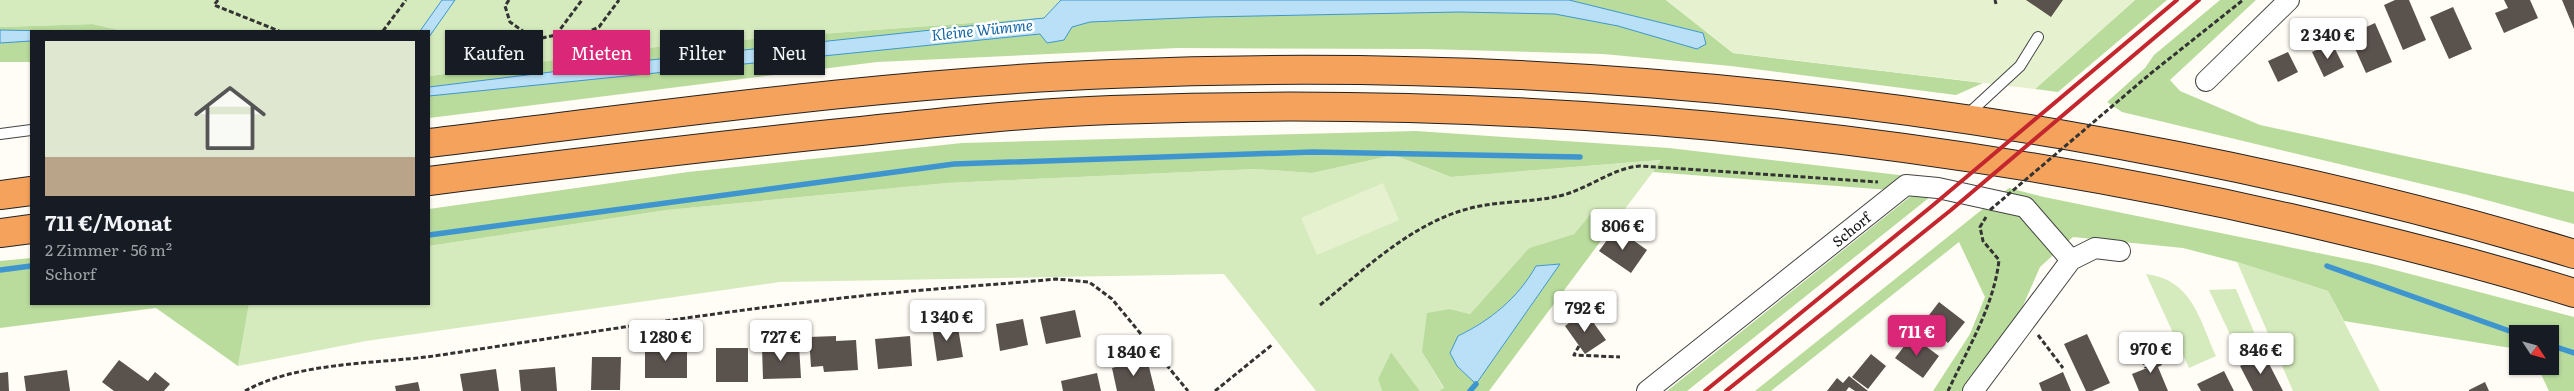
<!DOCTYPE html>
<html lang="de">
<meta charset="utf-8">
<style>
:root{--surface:#171b24;--page:#20242c;--text:#f1f3f6;--muted:#9ea1a6;--accent:#db2777}
body{margin:0;font-family:Literata,serif;background:var(--page);color:var(--text);height:100vh;display:flex;flex-direction:column;font-size:19px;white-space:nowrap}
*{box-sizing:border-box;margin:0}
p{font-size:16px;color:var(--muted)}
.icon{flex:none;width:28px;height:28px;fill:none;stroke:currentColor;stroke-width:2;stroke-linecap:round;stroke-linejoin:round}
.map{position:relative;flex:1;overflow:hidden}
.drawer{position:absolute;left:30px;top:30px;width:400px;height:275px;display:flex;flex-direction:column;background:var(--surface);border-radius:0px;box-shadow:0 1px 4px #0004}
.drawer>*{flex:none}
.top-card{position:absolute;left:445px;top:30px;width:475px;height:45px;display:flex;gap:10px}
.needle{width:32px;rotate:126deg}
.controls{position:absolute;left:2509px;top:325px;display:grid;gap:10px}
.controls a{display:grid;place-items:center;width:50px;height:50px;border-radius:0px;background:var(--surface);box-shadow:0 1px 4px #0004;font-size:25px}
.price{position:absolute;translate:-50% -42px;padding:0 11px;border-radius:5px;background:#fff;color:#222;font-size:16px;line-height:32px;filter:drop-shadow(0 1px 2px #0008)}
.price::after{content:'';position:absolute;left:50%;top:30px;width:15px;height:11px;margin-left:-8px;background:inherit;clip-path:polygon(0 0,100% 0,50% 100%)}
.price.selected{background:var(--accent);color:#fff}
ul{padding:0;list-style:none}
li{display:grid;align-content:center;gap:10px;height:265px;padding:0 15px}
li span{display:grid;place-items:center;height:155px;border-radius:0px;color:#555}
li>.icon{margin-inline-start:auto}
span .icon{width:90px;height:90px;fill:#fffc;stroke-width:1}
li b{font-size:21px}
.pill{padding:0 18px;border-radius:0px;background:var(--surface);box-shadow:0 1px 4px #0004;font-size:18px;line-height:45px}
.pill.selected{background:var(--accent);color:#fff}
.map>svg:first-child{display:block}
.green{fill:#d5ebbd}
.forest{fill:#b9dc9c;fill-rule:evenodd}
.pitch{fill:#e6f2cf}
.water{fill:#b9e0f7;stroke:#3f96cf}
.lines{fill:none;stroke-linecap:round;stroke-linejoin:round}
.stream{stroke:#3f96cf;stroke-width:5.5}
.building{fill:#5a524d}
.lane-casing{stroke:#444;stroke-width:12}
.street-casing{stroke:#444;stroke-width:22}
.highway-casing{stroke:#222;stroke-width:30}
.path{stroke:#333;stroke-width:3;stroke-dasharray:5 2.5;stroke-linecap:butt}
.lane{stroke:#fff;stroke-width:10}
.street{stroke:#fff;stroke-width:20}
.highway{stroke:#f5a25d;stroke-width:28}
.rail{stroke:#c4262e;stroke-width:4}
.path-bridge{stroke:#333;stroke-width:3;stroke-dasharray:5 2.5;stroke-linecap:butt}
.labels{text-anchor:middle;dominant-baseline:central;stroke-width:5;stroke-linejoin:round;paint-order:stroke}
.street-label{font-size:14px;fill:#111;stroke:#fff}
.water-label{font-size:15px;font-style:italic;fill:#1768a6;stroke:#fff}
</style>
<div class="map">
<svg width="2574" height="391" viewBox="0 0 2574 391">
<rect width="100%" height="100%" fill="#fffdf5"/>
<path class="green" d="M 0,0 L 1282,0 L 672,45 L 429,76 L 429,31 L 122,31 L 93,24 L 0,27 Z
M 1394,155 L 1451,177 L 1662,160 L 1615,222 L 1596,209 L 1574,234 L 1529,248 L 1470,314 L 1450,309 L 1422,352 L 1444,389 L 1439,391 L 1420,391 L 1391,352 L 1378,379 L 1382,391 L 1316,391 L 1224,274 L 780,282 L 366,341 L 238,366 L 249,304 L 429,304 L 429,246 L 667,210 L 947,183 L 1256,169 L 1312,173 Z
M 2237,262 L 2328,291 L 2380,391 L 2293,391 Z
M 2146,274 C 2192,280 2199,318 2216,356 L 2189,368 Z
M 2236,289 L 2254,332 L 2240,344 L 2235,345 L 2209,290 Z"/>
<path class="forest" d="M 1282,0 L 1666,0 L 1733,53 L 1983,83 L 1956,95 L 1731,66 L 1603,54 L 1425,49 L 1177,48 L 877,62 L 429,118 L 429,76 L 672,45 Z
M 2135,0 L 2167,0 L 2058,92 L 2035,89 Z
M 2220,0 L 2256,0 L 2170,80 L 2180,91 L 2260,125 L 2574,192 L 2574,224 L 2468,195 L 2122,112 L 2107,102 L 2145,68 L 2154,55 Z
M 93,24 L 122,31 L 31,31 L 31,62 L 0,62 L 0,27 Z
M 1416,131 L 1669,148 L 1950,181 L 1687,391 L 1667,391 L 1916,192 L 1653,172 L 1661,160 L 1451,177 L 1394,155 L 1312,173 L 1256,169 L 947,183 L 667,210 L 429,246 L 429,209 L 688,172 L 962,143 Z
M 2009,188 L 2044,197 L 2372,264 L 2574,317 L 2574,391 L 2549,391 L 2537,366 L 2550,366 L 2550,334 L 2518,334 L 2517,349 L 2344,321 L 2328,291 L 2237,262 L 2183,248 L 2073,237 L 2040,267 L 2018,317 L 1963,391 L 1933,391 L 1970,334 L 1985,297 L 1959,242 L 1771,391 L 1755,391 Z
M 1596,208 L 1615,222 L 1489,391 L 1439,391 L 1444,388 L 1422,352 L 1427,313 L 1450,309 L 1470,314 L 1529,248 L 1574,234 ZM 1560,264 L 1476,383 L 1475,383 L 1457,366 L 1458,336 C 1491,320 1518,298 1536,266 Z
M 31,258 L 31,304 L 249,304 L 238,366 L 156,308 L 0,328 L 0,261 Z
M 1391,352 L 1420,391 L 1382,391 L 1378,379 Z"/>
<path class="pitch" d="M 1666,0 L 2135,0 L 2035,89 L 1733,53 Z
M 1383,183 L 1399,220 L 1317,255 L 1301,218 Z"/>
<path class="water" d="M 442,0 L 455,0 L 429,37 L 429,31 L 420,31 Z
M 1061,0 L 1569,0 L 1703,33 L 1706,44 L 1697,49 L 1618,26 L 1555,14 L 1459,12 L 1206,17 L 1090,22 L 1072,27 L 1064,40 L 1047,43 L 1040,34 L 429,96 L 429,87 L 641,61 L 1044,18 Z
M 0,30 L 53,31 L 57,31 L 31,31 L 31,41 L 0,43 Z
M 1560,264 L 1476,384 L 1457,366 L 1450,353 L 1458,336 C 1491,320 1518,298 1536,266 Z"/>
<g class="lines">
<path class="stream" d="M 429,235 L 954,164 L 1313,152 L 1580,157
M 2327,266 L 2518,334
M 0,270 L 31,266
M 2550,345 L 2574,353
M 1470,391 L 1476,384"/>
</g>
<path class="building" d="M 2026,0 L 2063,0 L 2051,17 Z
M 2395,0 L 2409,0 L 2426,40 L 2403,50 L 2384,5 Z
M 2504,0 L 2530,0 L 2538,18 L 2504,33 L 2495,13 L 2508,8 Z
M 2562,0 L 2574,0 L 2574,29 Z
M 2453,7 L 2472,49 L 2449,59 L 2430,17 Z
M 2375,23 L 2392,62 L 2366,73 L 2349,35 Z
M 2332,43 L 2344,67 L 2324,77 L 2312,52 Z
M 2288,52 L 2298,72 L 2278,82 L 2268,61 Z
M 1616,228 L 1647,250 L 1631,273 L 1599,251 Z
M 1939,302 L 1965,322 L 1948,343 L 1923,323 Z
M 1075,310 L 1081,337 L 1046,344 L 1040,317 Z
M 1585,311 L 1606,340 L 1585,354 L 1565,326 Z
M 1023,319 L 1028,345 L 1000,351 L 996,324 Z
M 957,322 L 963,357 L 937,361 L 932,326 Z
M 2087,334 L 2110,383 L 2092,391 L 2086,391 L 2064,344 Z
M 836,336 L 836,341 L 856,340 L 858,370 L 824,372 L 823,366 L 811,367 L 809,337 Z
M 910,336 L 912,366 L 878,369 L 875,339 Z
M 1912,336 L 1939,356 L 1923,378 L 1895,358 Z
M 2153,343 L 2162,365 L 2158,367 L 2168,391 L 2139,391 L 2132,374 L 2152,366 L 2144,347 Z
M 799,345 L 801,378 L 763,379 L 762,347 Z
M 645,347 L 687,347 L 687,378 L 645,378 Z
M 716,348 L 748,348 L 748,382 L 716,382 Z
M 1871,354 L 1886,366 L 1868,389 L 1852,377 Z
M 2264,354 L 2283,391 L 2253,391 L 2240,366 Z
M 592,357 L 621,357 L 620,390 L 591,390 Z
M 1147,359 L 1155,391 L 1117,391 L 1112,368 Z
M 119,360 L 148,381 L 155,372 L 170,384 L 164,391 L 114,391 L 102,382 Z
M 555,367 L 557,391 L 521,391 L 519,370 Z
M 496,369 L 499,391 L 463,391 L 460,374 Z
M 67,370 L 70,391 L 26,391 L 24,376 Z
M 2224,371 L 2234,391 L 2201,391 L 2197,384 Z
M 8,372 L 9,391 L 0,391 L 0,373 Z
M 2063,372 L 2071,391 L 2042,391 L 2039,383 Z
M 1097,373 L 1101,391 L 1063,391 L 1061,381 Z
M 1849,376 L 1868,391 L 1855,391 L 1849,387 L 1846,391 L 1827,391 L 1837,378 L 1843,383 Z
M 418,382 L 420,391 L 396,391 L 395,386 Z
M 2485,382 L 2489,391 L 2469,391 L 2469,390 Z"/>
<g class="lines">
<defs>
<path id="lane" d="M 1967,115 L 2020,66 L 2038,37
M 0,134 L 31,130"/>
<path id="street" d="M 2206,81 L 2289,0
M 1647,391 L 1906,185 L 1938,188 L 2025,207 L 2071,260
M 1973,391 L 2071,260 L 2095,248 L 2120,251"/>
<path id="highway" d="M 429,143 C 655,116 883,83 1111,74 C 1431,60 1750,81 2065,135 C 2237,165 2408,203 2574,254
M 429,181 C 573,163 717,145 861,131 C 944,122 1028,113 1111,110 C 1507,95 1903,130 2290,218 C 2385,240 2481,264 2574,293
M 0,195 L 31,191
M 0,233 L 31,229"/>
</defs>
<use href="#lane" class="lane-casing"/>
<use href="#street" class="street-casing"/>
<use href="#highway" class="highway-casing"/>
<path class="path" d="M 218,0 L 214,5 L 279,31
M 509,0 L 505,6 L 510,22 L 527,34 L 542,38 L 556,35 L 575,38 L 599,27 L 619,0
M 1995,0 L 1996,4
M 383,31 L 406,0
M 556,35 L 582,0
M 2150,74 L 2243,0
M 1320,305 C 1369,266 1417,218 1480,206 C 1506,201 1533,202 1559,196 C 1587,190 1612,168 1640,166 L 1878,182
M 2038,335 L 2063,368
M 2144,340 L 2138,350 L 2146,368
M 1579,346 L 1574,355 L 1620,357
M 2127,361 L 2131,353 L 2138,350
M 245,391 C 297,362 375,364 434,356 C 567,336 700,314 834,299 C 908,290 982,286 1056,279 L 1089,282 L 1112,299 L 1188,391
M 1215,391 L 1273,344
M 1948,391 C 1967,350 1994,306 1999,260 L 1983,241 L 1980,227 L 1986,217"/>
<use href="#lane" class="lane"/>
<use href="#street" class="street"/>
<use href="#highway" class="highway"/>
<path class="rail" d="M 1705,391 L 1932,206 L 2177,0
M 1726,391 L 1951,210 L 2199,0"/>
<path class="path-bridge" d="M 1990,210 L 2150,74"/>
</g>
<g class="labels">
<g class="street-label">
<text transform="translate(1851 229) rotate(-39)">Schorf</text>
</g>
<g class="water-label">
<text transform="translate(982 29) rotate(-6)">Kleine Wümme</text>
</g>
</g>
</svg>
<div class="controls">
<a><svg class="needle" viewBox="-14 -14 28 28"><path d="M0-13l5 13h-10z" fill="#e53935"/><path d="M0 13l5-13h-10z" fill="#9ea1a6"/></svg></a>
</div>
<b class="price" style="left:2328px;top:60px">2 340 €</b>
<b class="price" style="left:1623px;top:251px">806 €</b>
<b class="price" style="left:1585px;top:333px">792 €</b>
<b class="price" style="left:947px;top:342px">1 340 €</b>
<b class="price selected" style="left:1917px;top:357px">711 €</b>
<b class="price" style="left:666px;top:362px">1 280 €</b>
<b class="price" style="left:781px;top:362px">727 €</b>
<b class="price" style="left:2151px;top:374px">970 €</b>
<b class="price" style="left:2261px;top:375px">846 €</b>
<b class="price" style="left:1134px;top:377px">1 840 €</b>
<div class="top-card">
<a class="pill">Kaufen</a>
<a class="pill selected">Mieten</a>
<a class="pill">Filter</a>
<a class="pill">Neu</a>
</div>
<section class="drawer">
<ul>
<li><span style="background:linear-gradient(#dfe7d0 75%,#b9a48a 0)"><svg class="icon" aria-label="home" viewBox="0 0 24 24"><path d="M3 11l9-7 9 7M6 9v11h12V9"/></svg></span><div><b>711 €/Monat</b><p>2 Zimmer · 56 m²</p><p>Schorf</p></div></li>
</ul>
</section>
</div>
